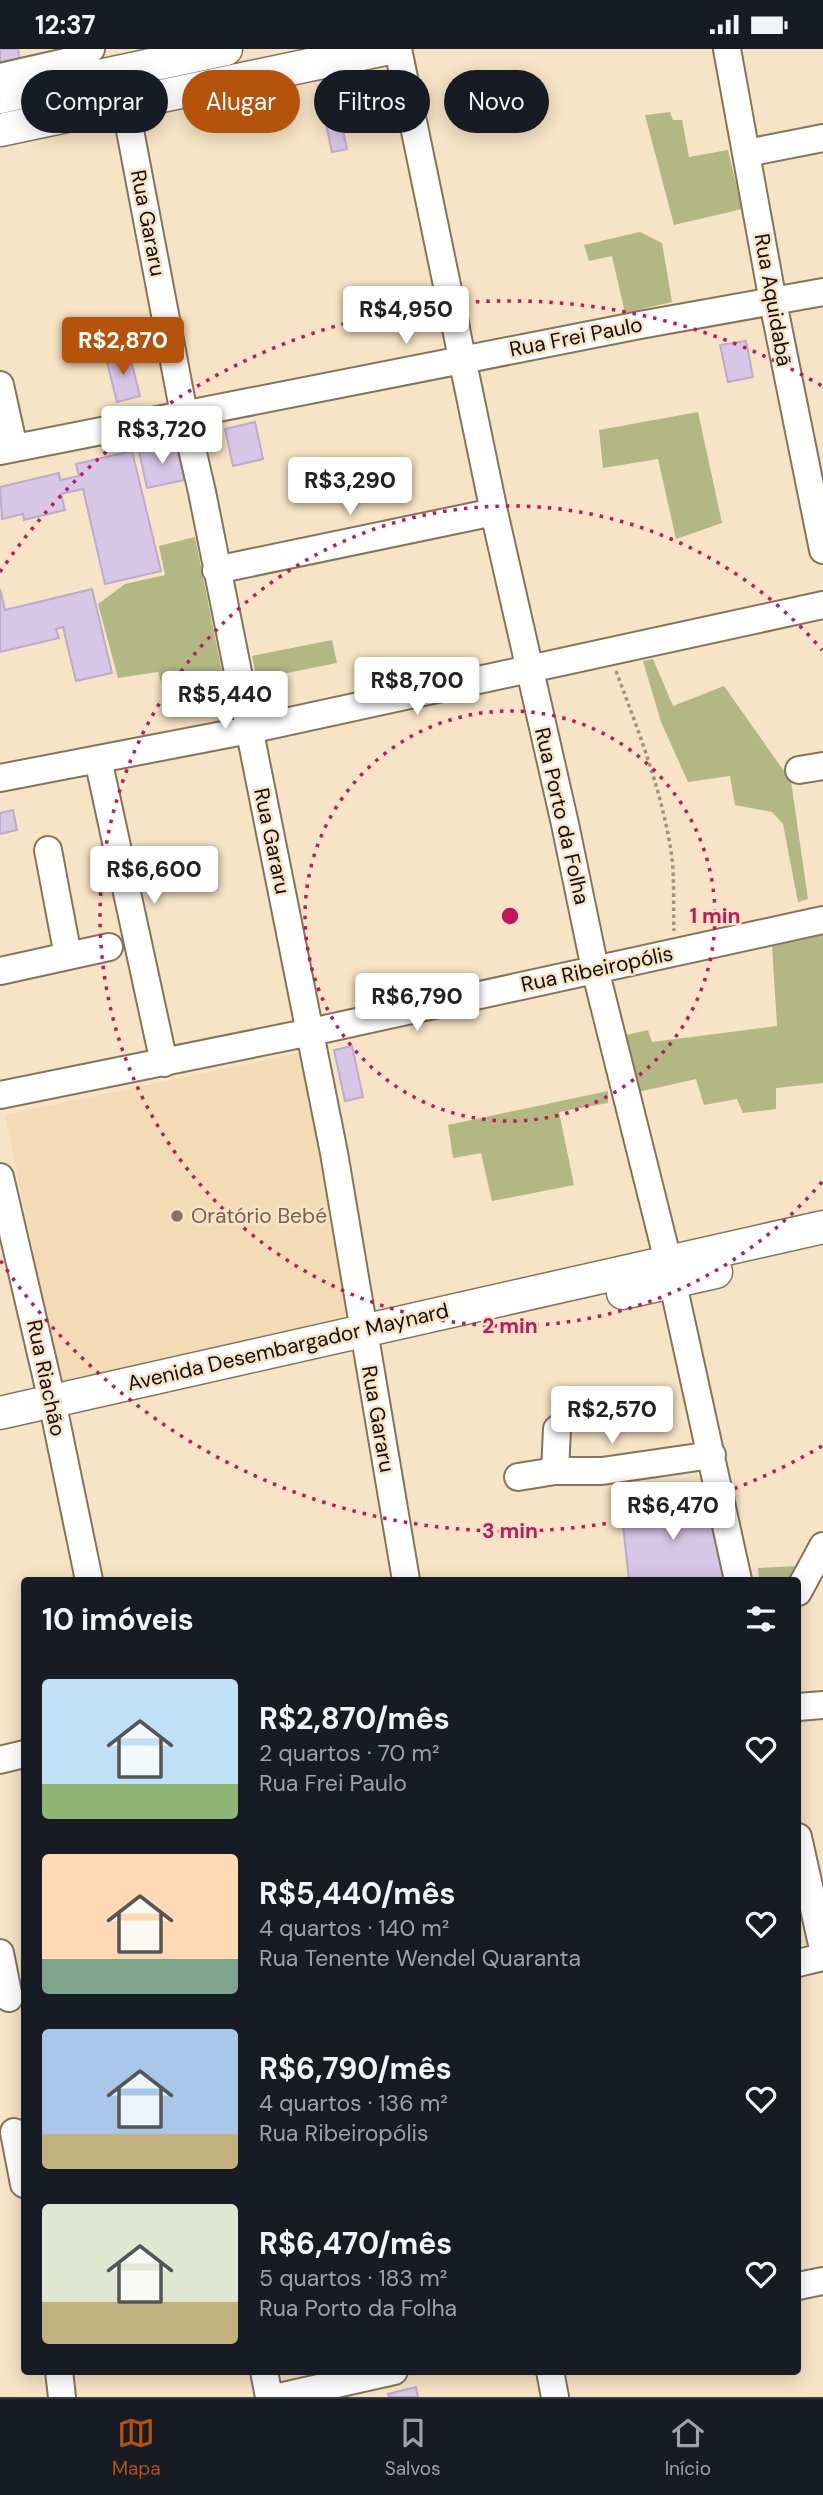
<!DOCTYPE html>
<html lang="pt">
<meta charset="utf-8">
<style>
:root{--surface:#171b24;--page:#20242c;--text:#f1f3f6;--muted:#9ea1a6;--line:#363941;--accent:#b45309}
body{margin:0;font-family:"DM Sans",sans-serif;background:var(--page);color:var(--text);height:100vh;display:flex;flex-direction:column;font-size:26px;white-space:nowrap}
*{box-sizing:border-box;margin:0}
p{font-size:23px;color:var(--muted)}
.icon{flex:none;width:38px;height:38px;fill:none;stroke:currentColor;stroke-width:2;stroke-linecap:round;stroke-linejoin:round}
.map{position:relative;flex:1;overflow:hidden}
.sheet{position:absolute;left:21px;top:1528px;width:780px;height:798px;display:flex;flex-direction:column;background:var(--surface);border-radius:7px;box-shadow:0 4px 18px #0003}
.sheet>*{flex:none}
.hud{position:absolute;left:21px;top:21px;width:782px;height:63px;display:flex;gap:14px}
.price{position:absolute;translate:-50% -60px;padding:0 16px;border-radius:7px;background:#fff;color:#222;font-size:23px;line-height:46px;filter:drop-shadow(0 2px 4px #0008)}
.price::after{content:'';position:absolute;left:50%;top:42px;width:21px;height:16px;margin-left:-10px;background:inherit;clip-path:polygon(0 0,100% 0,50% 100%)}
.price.selected{background:var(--accent);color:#fff}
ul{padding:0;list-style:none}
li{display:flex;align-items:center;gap:21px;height:175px;padding:0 21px}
li span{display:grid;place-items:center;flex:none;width:196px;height:140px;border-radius:7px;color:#555}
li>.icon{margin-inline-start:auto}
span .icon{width:84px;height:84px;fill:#fffc;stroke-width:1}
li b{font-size:30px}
h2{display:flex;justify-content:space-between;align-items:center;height:84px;padding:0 21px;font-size:30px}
.chip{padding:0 24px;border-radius:32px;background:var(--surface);box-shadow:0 4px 18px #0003;font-size:24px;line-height:63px}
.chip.selected{background:var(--accent);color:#fff}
.status{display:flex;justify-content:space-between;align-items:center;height:49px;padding:0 35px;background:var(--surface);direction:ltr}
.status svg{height:19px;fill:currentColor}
.dock{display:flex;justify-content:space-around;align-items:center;height:98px;border-top:2px solid var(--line);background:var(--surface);font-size:19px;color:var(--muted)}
.dock a{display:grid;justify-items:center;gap:4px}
.dock .selected{color:var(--accent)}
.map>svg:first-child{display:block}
.built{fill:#f3dbb5}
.green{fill:#b1b884}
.building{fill:#d7c6e6;stroke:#bcabca;stroke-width:2}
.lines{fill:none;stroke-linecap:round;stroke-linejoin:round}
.minor-casing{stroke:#867458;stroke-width:30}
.major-casing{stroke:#867458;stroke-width:35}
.path{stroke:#a2937d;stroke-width:3.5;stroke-dasharray:3.5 3.5;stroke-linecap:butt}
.minor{stroke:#fff;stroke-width:26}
.major{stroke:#fff;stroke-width:32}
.ring{fill:none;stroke:#c2185b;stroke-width:3.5;stroke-dasharray:3.5 7}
.education-dot{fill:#8d6e63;stroke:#f7e3c5;stroke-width:2.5}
.labels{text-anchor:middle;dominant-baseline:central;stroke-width:5;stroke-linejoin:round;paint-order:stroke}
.street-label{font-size:21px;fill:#140e04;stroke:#f7e3c5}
.education-label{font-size:21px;fill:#785e54;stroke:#f7e3c5;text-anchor:start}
.centre{fill:#c2185b;stroke:#f7e3c5;stroke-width:3.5}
.ring-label{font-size:21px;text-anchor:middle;font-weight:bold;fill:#c2185b;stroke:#f7e3c5;stroke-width:5;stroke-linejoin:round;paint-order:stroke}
</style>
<div class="status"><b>12:37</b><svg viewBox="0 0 49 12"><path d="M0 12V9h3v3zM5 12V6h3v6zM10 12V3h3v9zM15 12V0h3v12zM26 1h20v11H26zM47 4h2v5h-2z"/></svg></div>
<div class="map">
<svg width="823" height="2348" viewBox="0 0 823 2348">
<rect width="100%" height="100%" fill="#f7e3c5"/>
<path class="built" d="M 300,1004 L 347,1267 L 61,1335 L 5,1066 Z"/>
<path class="green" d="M 670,63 L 673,71 L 682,71 L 689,108 L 728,101 L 742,160 L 674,176 L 645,66 Z
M 640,183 L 662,194 L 672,253 L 625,264 L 612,207 L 589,212 L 584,196 Z
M 698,363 L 722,474 L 676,490 L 658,410 L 603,419 L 599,381 Z
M 195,488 L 223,628 L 164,642 L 158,623 L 118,629 L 98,555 L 125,535 L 165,526 L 159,497 Z
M 332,591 L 337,614 L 257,630 L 252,607 Z
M 653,610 L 673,657 L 724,637 L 791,732 L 808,850 L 798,853 L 783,775 L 772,763 L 735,756 L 730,727 L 688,733 L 661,673 L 643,612 Z
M 823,886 L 823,1034 L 776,1039 L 776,1060 L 743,1064 L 737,1050 L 704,1056 L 696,1030 L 638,1043 L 626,986 L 648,981 L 652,993 L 777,977 L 772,897 Z
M 608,1042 L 608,1054 L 559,1063 L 574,1136 L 492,1152 L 481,1104 L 453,1109 L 448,1076 Z
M 799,1517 L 791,1531 L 759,1531 L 758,1519 Z"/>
<path class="building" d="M 0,0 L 18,0 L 20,13 L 0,18 Z
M 333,35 L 347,100 L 332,103 L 318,38 Z
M 746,292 L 753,328 L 728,333 L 720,296 Z
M 129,303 L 140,347 L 117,353 L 106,309 Z
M 255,373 L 263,410 L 233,417 L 225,380 Z
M 176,394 L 184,431 L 147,439 L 139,402 Z
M 132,402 L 161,522 L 105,535 L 83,440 L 61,445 L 65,461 L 24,471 L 23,465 L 2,470 L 0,438 L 59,424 L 60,431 L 79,427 L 76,415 Z
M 0,540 L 5,561 L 92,540 L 112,624 L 76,632 L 63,578 L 56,580 L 59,589 L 0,603 Z
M 13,761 L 17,781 L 0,785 L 0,764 Z
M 352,997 L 363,1048 L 345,1052 L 334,1001 Z
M 706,1447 L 724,1531 L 629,1531 L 623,1477 L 636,1476 L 634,1455 Z
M 416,2338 L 418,2348 L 389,2348 L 388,2345 Z"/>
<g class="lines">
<defs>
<path id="minor" d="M 398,0 L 494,463 L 565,775 L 595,920 L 668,1212 L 738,1531
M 727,0 L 773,253 L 823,501
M 0,28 L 79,10 L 91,0
M 125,55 L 184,365 L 202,443 L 334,1104 L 406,1531
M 747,104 L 823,89
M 0,336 L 14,399
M 0,402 L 640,276 L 823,243
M 216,521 L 494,463
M 98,710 L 164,1014
M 799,721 L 823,717
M 0,729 L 249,681 L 823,556
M 48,801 L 68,907
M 0,922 L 109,898
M 0,1046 L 311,983 L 823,871
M 0,1128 L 52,1352 L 89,1531
M 555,1422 L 557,1380
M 518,1428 L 555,1422 L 602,1422 L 712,1406
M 798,1543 L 823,1497
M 798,1658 L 823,1656
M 0,1711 L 24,1705
M 798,1788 L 823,1900
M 0,1904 L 9,1949
M 798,1914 L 823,1908
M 14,2083 L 24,2135
M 798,2237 L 823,2232
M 59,2322 L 62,2348
M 264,2322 L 269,2348
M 550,2322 L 555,2348
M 279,2348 L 394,2322"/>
<path id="major" d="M 0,48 L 226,0
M 0,81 L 385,0
M 623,1244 L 716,1223
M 0,1364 L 823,1178"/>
</defs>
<use href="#minor" class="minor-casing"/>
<use href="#major" class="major-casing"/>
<path class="path" d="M 616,622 C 638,681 661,739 671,802 C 675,828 673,856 674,882"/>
<use href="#minor" class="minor"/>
<use href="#major" class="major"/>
</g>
<g class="ring">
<circle cx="510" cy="867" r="205"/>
<path d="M822 1133A410 410 0 1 1 822 601"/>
<path d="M822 1397A615 615 0 0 1 0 1211M0 523A615 615 0 0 1 822 337"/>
</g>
<circle class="education-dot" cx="177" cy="1167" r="7"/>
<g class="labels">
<g class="street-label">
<text transform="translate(148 174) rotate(79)">Rua Gararu</text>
<text transform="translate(773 251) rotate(80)">Rua Aquidabã</text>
<text transform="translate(576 288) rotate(-11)">Rua Frei Paulo</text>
<text transform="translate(562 767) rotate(77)">Rua Porto da Folha</text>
<text transform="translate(272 792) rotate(78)">Rua Gararu</text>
<text transform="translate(597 920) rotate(-12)">Rua Ribeiropólis</text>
<text transform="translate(288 1298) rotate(-13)">Avenida Desembargador Maynard</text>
<text transform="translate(46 1329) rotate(78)">Rua Riachão</text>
<text transform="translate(378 1370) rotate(80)">Rua Gararu</text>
</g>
<g class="education-label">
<text x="191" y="1167">Oratório Bebé</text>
</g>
</g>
<circle cx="510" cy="867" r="10" class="centre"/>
<g class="ring-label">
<text x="715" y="874">1 min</text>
<text x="510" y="1284">2 min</text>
<text x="510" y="1489">3 min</text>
</g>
</svg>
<b class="price" style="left:406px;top:297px">R$4,950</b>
<b class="price selected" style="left:123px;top:328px">R$2,870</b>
<b class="price" style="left:162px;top:417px">R$3,720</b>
<b class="price" style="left:350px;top:468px">R$3,290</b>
<b class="price" style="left:417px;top:668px">R$8,700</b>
<b class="price" style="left:225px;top:682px">R$5,440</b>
<b class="price" style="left:154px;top:857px">R$6,600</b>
<b class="price" style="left:417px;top:984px">R$6,790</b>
<b class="price" style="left:612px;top:1397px">R$2,570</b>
<b class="price" style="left:673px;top:1493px">R$6,470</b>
<div class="hud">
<a class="chip">Comprar</a>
<a class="chip selected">Alugar</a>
<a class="chip">Filtros</a>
<a class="chip">Novo</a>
</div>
<section class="sheet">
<h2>10 imóveis<svg class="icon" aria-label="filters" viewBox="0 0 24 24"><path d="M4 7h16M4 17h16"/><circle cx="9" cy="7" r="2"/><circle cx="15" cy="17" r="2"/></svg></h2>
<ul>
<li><span style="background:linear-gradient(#bfe0f5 75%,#8fb573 0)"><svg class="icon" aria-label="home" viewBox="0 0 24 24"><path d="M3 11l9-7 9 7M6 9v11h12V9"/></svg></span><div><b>R$2,870/mês</b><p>2 quartos · 70 m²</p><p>Rua Frei Paulo</p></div><svg class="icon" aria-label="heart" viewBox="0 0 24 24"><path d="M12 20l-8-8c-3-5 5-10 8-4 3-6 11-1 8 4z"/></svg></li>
<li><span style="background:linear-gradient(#ffd9b3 75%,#7fa58c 0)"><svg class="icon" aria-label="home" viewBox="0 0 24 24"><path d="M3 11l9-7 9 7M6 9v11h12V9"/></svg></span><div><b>R$5,440/mês</b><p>4 quartos · 140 m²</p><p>Rua Tenente Wendel Quaranta</p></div><svg class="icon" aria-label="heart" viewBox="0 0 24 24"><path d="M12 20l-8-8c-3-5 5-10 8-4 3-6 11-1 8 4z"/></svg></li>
<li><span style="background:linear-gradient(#a9c7e8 75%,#c2b280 0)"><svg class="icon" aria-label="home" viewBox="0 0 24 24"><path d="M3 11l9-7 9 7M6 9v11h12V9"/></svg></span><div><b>R$6,790/mês</b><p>4 quartos · 136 m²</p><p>Rua Ribeiropólis</p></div><svg class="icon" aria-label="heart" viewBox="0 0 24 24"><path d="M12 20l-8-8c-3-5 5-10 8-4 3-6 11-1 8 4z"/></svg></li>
<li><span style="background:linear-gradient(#dfe7d0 70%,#c2b280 0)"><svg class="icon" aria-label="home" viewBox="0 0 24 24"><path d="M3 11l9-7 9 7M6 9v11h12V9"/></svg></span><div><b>R$6,470/mês</b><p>5 quartos · 183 m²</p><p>Rua Porto da Folha</p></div><svg class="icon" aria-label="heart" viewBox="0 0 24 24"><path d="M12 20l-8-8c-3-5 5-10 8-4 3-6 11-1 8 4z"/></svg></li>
</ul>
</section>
</div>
<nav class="dock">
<a class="selected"><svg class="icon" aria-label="map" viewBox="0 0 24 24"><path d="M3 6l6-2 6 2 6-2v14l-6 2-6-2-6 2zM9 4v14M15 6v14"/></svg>Mapa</a>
<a><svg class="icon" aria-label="saved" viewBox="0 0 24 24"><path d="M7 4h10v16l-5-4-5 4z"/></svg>Salvos</a>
<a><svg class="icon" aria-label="home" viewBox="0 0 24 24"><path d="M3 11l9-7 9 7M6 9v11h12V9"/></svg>Início</a>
</nav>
